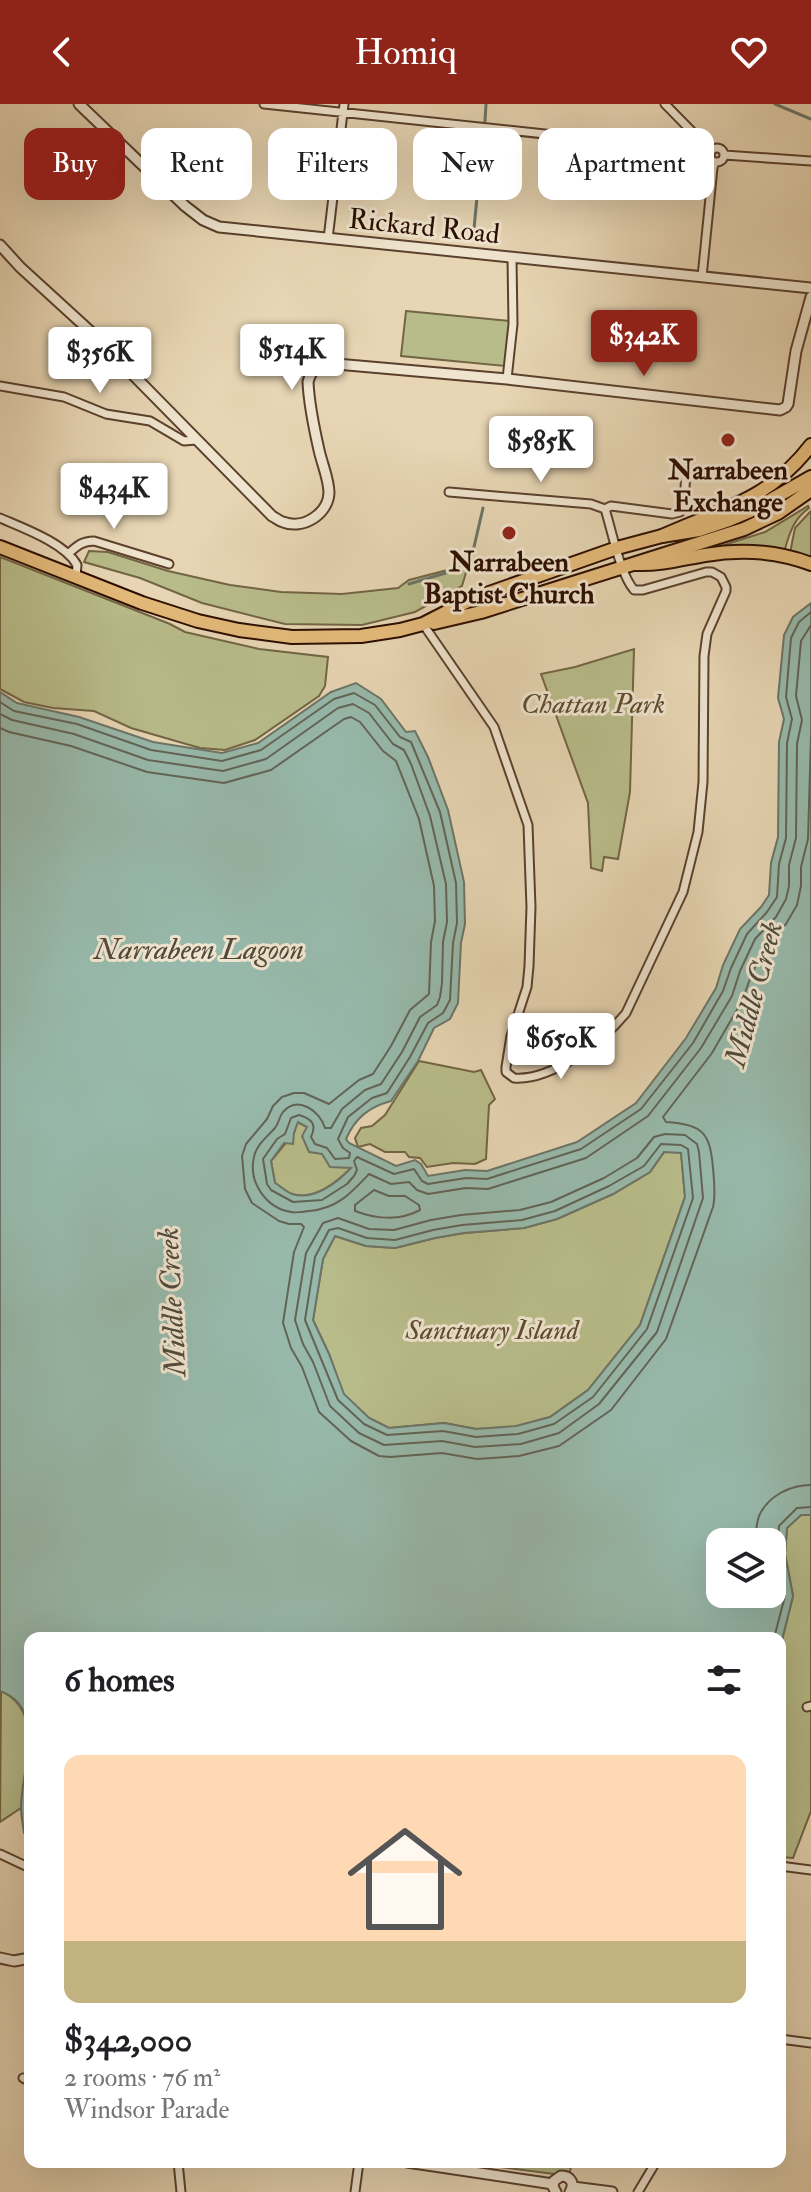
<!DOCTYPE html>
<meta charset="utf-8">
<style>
:root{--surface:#fff;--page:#f2f2f2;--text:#202124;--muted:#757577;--line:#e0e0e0;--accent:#8f2418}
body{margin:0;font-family:"IM FELL Double Pica",serif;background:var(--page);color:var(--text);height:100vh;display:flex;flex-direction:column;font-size:30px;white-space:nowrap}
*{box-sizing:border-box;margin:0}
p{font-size:26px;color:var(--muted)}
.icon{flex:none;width:44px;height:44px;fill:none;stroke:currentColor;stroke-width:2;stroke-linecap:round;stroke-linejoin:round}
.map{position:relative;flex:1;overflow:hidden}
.sheet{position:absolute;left:24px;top:1528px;width:762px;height:536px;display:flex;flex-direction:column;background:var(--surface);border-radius:16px;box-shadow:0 8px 32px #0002}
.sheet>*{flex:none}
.hud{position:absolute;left:24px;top:24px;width:764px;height:72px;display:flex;gap:16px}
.tools{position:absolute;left:706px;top:1424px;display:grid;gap:16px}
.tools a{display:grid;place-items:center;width:80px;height:80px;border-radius:16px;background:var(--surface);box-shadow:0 8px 32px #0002;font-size:40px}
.price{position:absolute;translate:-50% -68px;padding:0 18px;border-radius:8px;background:#fff;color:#222;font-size:26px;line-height:52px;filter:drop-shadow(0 2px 4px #0008)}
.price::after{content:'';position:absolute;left:50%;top:48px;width:24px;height:18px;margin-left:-12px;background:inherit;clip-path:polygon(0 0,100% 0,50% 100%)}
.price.active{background:var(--accent);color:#fff}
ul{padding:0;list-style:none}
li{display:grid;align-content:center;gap:16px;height:424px;padding:0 40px}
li+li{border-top:2px solid var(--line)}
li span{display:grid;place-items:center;height:248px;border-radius:16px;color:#555}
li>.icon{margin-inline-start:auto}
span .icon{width:144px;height:144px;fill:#fffc;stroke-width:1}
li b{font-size:34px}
h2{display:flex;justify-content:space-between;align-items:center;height:96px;padding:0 40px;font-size:34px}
.chip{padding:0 28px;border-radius:16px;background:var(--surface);box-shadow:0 8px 32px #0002;font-size:28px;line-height:72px}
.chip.active{background:var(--accent);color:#fff}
header{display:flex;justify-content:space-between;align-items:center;height:104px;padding:0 40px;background:var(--accent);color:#fff;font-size:36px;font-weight:600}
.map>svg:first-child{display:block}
.green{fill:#b8bc8a;stroke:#726545;stroke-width:2}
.water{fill:#97b9ab;stroke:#6c7567;stroke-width:2;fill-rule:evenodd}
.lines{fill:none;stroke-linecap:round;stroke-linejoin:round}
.shore{stroke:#626456;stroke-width:2}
.stream{stroke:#6c7567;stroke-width:3}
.minor-casing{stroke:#5b402d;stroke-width:11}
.tertiary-casing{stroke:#5b402d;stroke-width:13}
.primary-casing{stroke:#2c0e00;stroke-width:16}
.trunk-casing{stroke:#2c0e00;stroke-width:16}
.minor{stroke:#efe4ce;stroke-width:7}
.tertiary{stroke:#efe4ce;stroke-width:9}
.primary{stroke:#e4ba7a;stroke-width:12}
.trunk{stroke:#e4ba7a;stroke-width:12}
.poi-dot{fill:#8f2418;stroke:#efe4ce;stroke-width:3}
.labels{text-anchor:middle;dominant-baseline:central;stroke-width:6;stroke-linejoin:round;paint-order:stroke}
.street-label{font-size:28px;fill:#2c0e00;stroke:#efe4ce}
.poi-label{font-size:28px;font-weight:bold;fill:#2c0e00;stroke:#efe4ce}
.park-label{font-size:28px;font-style:italic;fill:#5d4b30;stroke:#efe4ce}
.water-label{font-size:30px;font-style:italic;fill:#514a3c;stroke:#efe4ce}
</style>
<header><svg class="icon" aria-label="back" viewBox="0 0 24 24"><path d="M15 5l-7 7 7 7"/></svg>Homiq<svg class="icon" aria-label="heart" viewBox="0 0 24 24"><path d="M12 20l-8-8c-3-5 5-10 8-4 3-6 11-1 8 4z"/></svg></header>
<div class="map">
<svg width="811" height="2088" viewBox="0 0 811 2088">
<rect width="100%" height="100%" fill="#e7d5b3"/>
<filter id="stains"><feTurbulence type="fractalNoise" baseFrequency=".0025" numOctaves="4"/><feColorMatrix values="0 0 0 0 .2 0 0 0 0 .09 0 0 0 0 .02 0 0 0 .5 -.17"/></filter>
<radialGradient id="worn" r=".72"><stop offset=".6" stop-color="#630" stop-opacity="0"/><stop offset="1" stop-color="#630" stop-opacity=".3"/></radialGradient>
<path class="green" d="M 406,207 L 510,217 L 505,262 L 401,252 Z
M 808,402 L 809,404 C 794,415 790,427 785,445 L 781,447 L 712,445 L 765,428 Z
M 811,407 L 811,456 L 790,449 L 795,424 Z
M 89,447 L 108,448 L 168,467 L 230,481 L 281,488 L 342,490 L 398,484 L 409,476 L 463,462 L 470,455 L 462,482 L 415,508 L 362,521 L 285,520 L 202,499 L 140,474 L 84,458 Z
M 0,453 L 170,520 L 185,528 L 259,545 L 328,553 L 325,582 L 319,592 L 255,636 L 225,646 L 200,644 L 131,624 L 94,607 L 53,604 L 24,598 L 0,585 Z
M 634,545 L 630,688 L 618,755 L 604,753 L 602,767 L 591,764 L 588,699 L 541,570 L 575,563 Z
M 419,957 L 474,968 L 481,966 L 495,995 L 489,1001 L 486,1055 L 475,1060 L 453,1059 L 427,1063 L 420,1054 L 409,1053 L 405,1048 L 385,1048 L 370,1040 L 358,1043 L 355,1034 L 361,1024 L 372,1022 L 385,1011 Z
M 297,1018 L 307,1023 L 322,1050 L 351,1064 C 337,1078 314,1097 292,1090 C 286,1088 280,1082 275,1079 L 271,1057 L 294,1029 Z
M 664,1048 L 681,1048 L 685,1093 L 640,1221 L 588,1286 L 550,1313 L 516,1323 L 476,1325 L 444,1319 L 389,1324 L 369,1314 L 343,1290 L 329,1250 L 313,1216 L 323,1155 L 335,1132 L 366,1142 L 395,1144 L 435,1134 L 464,1129 L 524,1124 L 557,1115 L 613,1090 L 650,1068 Z
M 801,1411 L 811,1411 L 811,1707 L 793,1754 L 780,1753 L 780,1544 L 793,1492 L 785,1450 L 787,1424 Z
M 1,1587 C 45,1606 25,1667 21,1704 L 0,1718 Z
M 461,2058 L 572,2058 L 569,2072 Z"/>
<path class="water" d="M 811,499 L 811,1411 L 801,1411 L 787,1424 L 785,1450 L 793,1492 L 780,1544 L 780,1534 L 30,1534 L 30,1734 L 24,1729 C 23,1721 21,1712 21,1703 C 21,1666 48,1604 0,1587 L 0,588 L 17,599 L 79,613 L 153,638 L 222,649 L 258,639 L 331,588 L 356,579 L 381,595 L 406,628 L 415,627 L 428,653 L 448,706 L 464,778 L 465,820 L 461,839 L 458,899 L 450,915 L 434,924 L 418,957 L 391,997 C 369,1003 355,1014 346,1035 L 349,1039 L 396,1062 L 415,1056 L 421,1060 L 428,1072 L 465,1066 L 487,1067 L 577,1038 L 636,999 L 686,934 L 716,884 L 723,861 L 740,825 L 761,803 L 769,791 L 771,759 L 778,733 L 779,638 L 784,615 L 778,594 L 784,531 L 793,513 ZM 298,1018 L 307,1023 L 302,1032 L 309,1048 L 322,1050 L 330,1063 L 351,1064 C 337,1079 313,1097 292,1090 C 286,1088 280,1082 275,1079 L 271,1057 L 284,1039 L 293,1040 L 294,1029 ZM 664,1048 L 681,1049 L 685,1093 L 640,1221 L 588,1286 L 550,1313 L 516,1322 L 476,1325 L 444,1319 L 389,1324 L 369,1314 L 344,1290 L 329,1250 L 313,1216 L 323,1155 L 335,1132 L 366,1142 L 395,1144 L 435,1134 L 464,1129 L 524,1124 L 557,1115 L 613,1090 L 650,1068 ZM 720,1438 L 772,1438 L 772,1490 L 720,1490 Z"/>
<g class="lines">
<path class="shore" d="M 0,598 L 14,607 L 77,620 L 151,646 L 222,657 L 261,646 L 334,595 L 354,589 L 375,601 L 400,633 L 411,638 L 440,708 L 456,779 L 457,819 L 453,839 L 450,896 L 443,909 L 428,919 L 410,953 L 387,989 L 372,994 L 348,1013 L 338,1035 L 343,1044 L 350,1049 L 349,1054 L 335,1055 L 327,1044 L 315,1040 L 311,1033 C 317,1020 312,1015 299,1011 L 291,1014 L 285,1030 L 277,1035 L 263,1055 L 267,1080 L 271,1086 L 293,1098 L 322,1096 L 347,1080 L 354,1072 L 357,1066 L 354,1057 L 357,1053 L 394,1070 L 414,1065 L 422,1077 L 428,1080 L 466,1074 L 487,1075 L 581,1045 L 641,1005 L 693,939 L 723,887 L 731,864 L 747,830 L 767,808 L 777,793 L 779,760 L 786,734 L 787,639 L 792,615 L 786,593 L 791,534 L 799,518 L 811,508
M 0,610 L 12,616 L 74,630 L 148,656 L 223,667 L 266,655 L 338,604 L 353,600 L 369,609 L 393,640 L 404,646 L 411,660 L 430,712 L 446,780 L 447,818 L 443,838 L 442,879 L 440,893 L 437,901 L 420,913 L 402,948 L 381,980 L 365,986 L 342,1005 L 331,1024 L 325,1024 C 320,1007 298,991 283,1008 C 279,1013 279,1019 275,1024 C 268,1032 256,1041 254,1053 C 248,1078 266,1104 291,1108 C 296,1109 303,1108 309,1107 C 337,1105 351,1089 369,1070 L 391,1080 L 409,1078 L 417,1086 L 428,1090 L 466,1084 L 488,1085 L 586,1054 L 648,1012 L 701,944 L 732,892 L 740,867 L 755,835 L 776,813 L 786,795 L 789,782 L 789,761 L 796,734 L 797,640 L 802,616 L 796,592 L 801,537 L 811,521
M 0,624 L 9,628 L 71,642 L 147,668 L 224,679 L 271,666 L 344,615 L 351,613 L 360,618 L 383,647 L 396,657 L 419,715 L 434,782 L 435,817 L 431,838 L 429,890 L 410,906 L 391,942 L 373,970 L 359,976 L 329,1000 L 304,989 L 294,989 L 282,993 L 273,1002 L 267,1015 L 246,1040 L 242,1052 L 245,1085 L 252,1099 L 279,1117 L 289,1120 L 301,1120 L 304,1123 L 294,1148 L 283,1219 L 291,1244 L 302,1263 L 319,1308 L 351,1337 L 379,1352 L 390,1353 L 442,1349 L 477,1355 L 519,1352 L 559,1342 L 611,1306 L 666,1235 L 713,1103 C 716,1090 714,1077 713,1064 C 710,1029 703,1020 666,1018 L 663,1013 L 712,949 L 742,897 L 751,872 L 765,842 L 786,820 L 797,801 L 801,782 L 801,763 L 808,735 L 811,632
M 665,1030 L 685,1031 L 697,1040 L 699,1048 L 703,1094 L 657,1228 L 599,1300 L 559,1329 L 521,1340 L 475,1343 L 442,1337 L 384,1341 L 359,1329 L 330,1302 L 313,1258 L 303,1240 L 295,1216 L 306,1149 L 323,1119 L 338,1114 L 369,1125 L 394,1126 L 431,1116 L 461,1111 L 520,1106 L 551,1098 L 604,1074 L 637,1054 L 654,1033 Z
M 661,1040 L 681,1041 L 688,1045 L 693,1094 L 647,1225 L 593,1293 L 554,1320 L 518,1330 L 476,1333 L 443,1327 L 387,1331 L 364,1320 L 338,1296 L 305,1216 L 315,1153 L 329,1126 L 338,1124 L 367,1134 L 395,1136 L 433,1126 L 462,1121 L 522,1116 L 555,1107 L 609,1082 L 644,1062 Z
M 374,1086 L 389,1092 L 405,1092 L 419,1101 L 420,1106 C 400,1117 376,1115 355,1107 L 355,1101 Z
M 755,1438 C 756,1430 756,1420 759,1412 C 768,1392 790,1381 811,1381
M 774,1534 L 785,1492 L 777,1450 L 779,1422 L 797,1404 L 811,1403"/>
<path class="stream" d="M 775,0 L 811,15
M 485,17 L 486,0
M 473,135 L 483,31
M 409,480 L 462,464 L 471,456 L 483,404"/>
<defs>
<path id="minor" d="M 264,0 L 666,43 L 682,42 L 695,32
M 665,0 L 711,47
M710 51a7 7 0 1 1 14 0a7 7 0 1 1-14 0Z
M 724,51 L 811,57
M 328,135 L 344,0
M 702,173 L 713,64 L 715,58
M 507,275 L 513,220 L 512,154
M 0,282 L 64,293 L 106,310 L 150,317 L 184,337 L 196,336
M 449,388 L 591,400 L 605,405 L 611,402 L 672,410 L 680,408 L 684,401 L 686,367
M 0,414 C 23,424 65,439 77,461 L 76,472
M 68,450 C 77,442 82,437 94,437 L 169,460
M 423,520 L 494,623 L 528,721 L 531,803 L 529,862 L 527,883 L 511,932 L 506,963 L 506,968 L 514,974 C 552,977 603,937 626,909 L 683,788 L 698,728 L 703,678 L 704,552 L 707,530 L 726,487 L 726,483 L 721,473 L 712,468 L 706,468 L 643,486 L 634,486 C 620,470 612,427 605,405
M 807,1603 L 811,1602
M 0,1750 L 30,1764
M 780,1762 L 811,1766
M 780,1935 L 811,1939
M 23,1974 L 30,1978
M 178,2058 L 181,2088
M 355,2088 L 359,2058
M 638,2088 L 656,2058"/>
<path id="tertiary" d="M 79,0 L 185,102 L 203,116 L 219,123 L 811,184
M 0,141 L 20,163 L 90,227 L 272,412 C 276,414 279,417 283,418 C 303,426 328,410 329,389 C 329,375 322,360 319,346 C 314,324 309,300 308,278 C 311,267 315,263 325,259 L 507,275 L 780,306 L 786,303 L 788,300 L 796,247 L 811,193
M 0,1854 L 14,1857 L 30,1854
M 407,2058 L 553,2080
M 573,2083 L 612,2088
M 556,2088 L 553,2083 L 554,2077 L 561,2072 C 571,2072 575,2080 570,2088"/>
<path id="primary" d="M 0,443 L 142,499 L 198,517 L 239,526 L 292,533 L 361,532 L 400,526 L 423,520 L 472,495 L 617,444 L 662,432 L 699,426 L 729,416 L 755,405 L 811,373
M 434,519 L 481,508 L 744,425 L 778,409 L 811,386"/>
<path id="trunk" d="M 662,432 C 722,405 769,396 811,341
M 636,460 C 660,461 682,455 705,451 C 741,445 777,447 811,460"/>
</defs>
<use href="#minor" class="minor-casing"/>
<use href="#tertiary" class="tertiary-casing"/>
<use href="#primary" class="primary-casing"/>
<use href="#trunk" class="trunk-casing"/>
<use href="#minor" class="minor"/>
<use href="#tertiary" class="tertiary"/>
<use href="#primary" class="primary"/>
<use href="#trunk" class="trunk"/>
</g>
<g class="poi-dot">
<circle cx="728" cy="336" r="8"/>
<circle cx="509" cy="429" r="8"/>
</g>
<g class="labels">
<g class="street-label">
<text transform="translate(424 123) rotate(6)">Rickard Road</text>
</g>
<g class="poi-label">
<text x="728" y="366">Narrabeen<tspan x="728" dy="32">Exchange</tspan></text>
<text x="509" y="458">Narrabeen<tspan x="509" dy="32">Baptist Church</tspan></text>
</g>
<g class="park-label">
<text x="593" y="600">Chattan Park</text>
<text x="492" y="1226">Sanctuary Island</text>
</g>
<g class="water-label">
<text x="199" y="845">Narrabeen Lagoon</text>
<text transform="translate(754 890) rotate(-75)">Middle Creek</text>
<text transform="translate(172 1198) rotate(-93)">Middle Creek</text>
</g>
</g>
<rect width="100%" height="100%" filter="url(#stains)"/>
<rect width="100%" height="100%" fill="url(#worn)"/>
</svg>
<div class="tools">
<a><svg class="icon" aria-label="layers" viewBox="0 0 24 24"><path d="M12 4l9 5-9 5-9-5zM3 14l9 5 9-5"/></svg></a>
</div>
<b class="price active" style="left:644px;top:274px">$342K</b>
<b class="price" style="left:292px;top:288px">$514K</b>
<b class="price" style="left:100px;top:291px">$356K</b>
<b class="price" style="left:541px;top:380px">$585K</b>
<b class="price" style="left:114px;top:427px">$434K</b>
<b class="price" style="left:561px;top:977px">$650K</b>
<div class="hud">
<a class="chip active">Buy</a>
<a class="chip">Rent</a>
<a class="chip">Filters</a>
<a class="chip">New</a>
<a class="chip">Apartment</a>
</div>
<section class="sheet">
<h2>6 homes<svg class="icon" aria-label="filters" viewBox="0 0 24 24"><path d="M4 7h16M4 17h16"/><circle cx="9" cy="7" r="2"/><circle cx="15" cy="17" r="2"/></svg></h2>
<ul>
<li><span style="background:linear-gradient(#ffd9b3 75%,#c2b280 0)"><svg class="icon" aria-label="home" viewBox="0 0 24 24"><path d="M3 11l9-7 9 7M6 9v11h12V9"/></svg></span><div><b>$342,000</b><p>2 rooms · 76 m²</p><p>Windsor Parade</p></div></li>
</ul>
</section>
</div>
